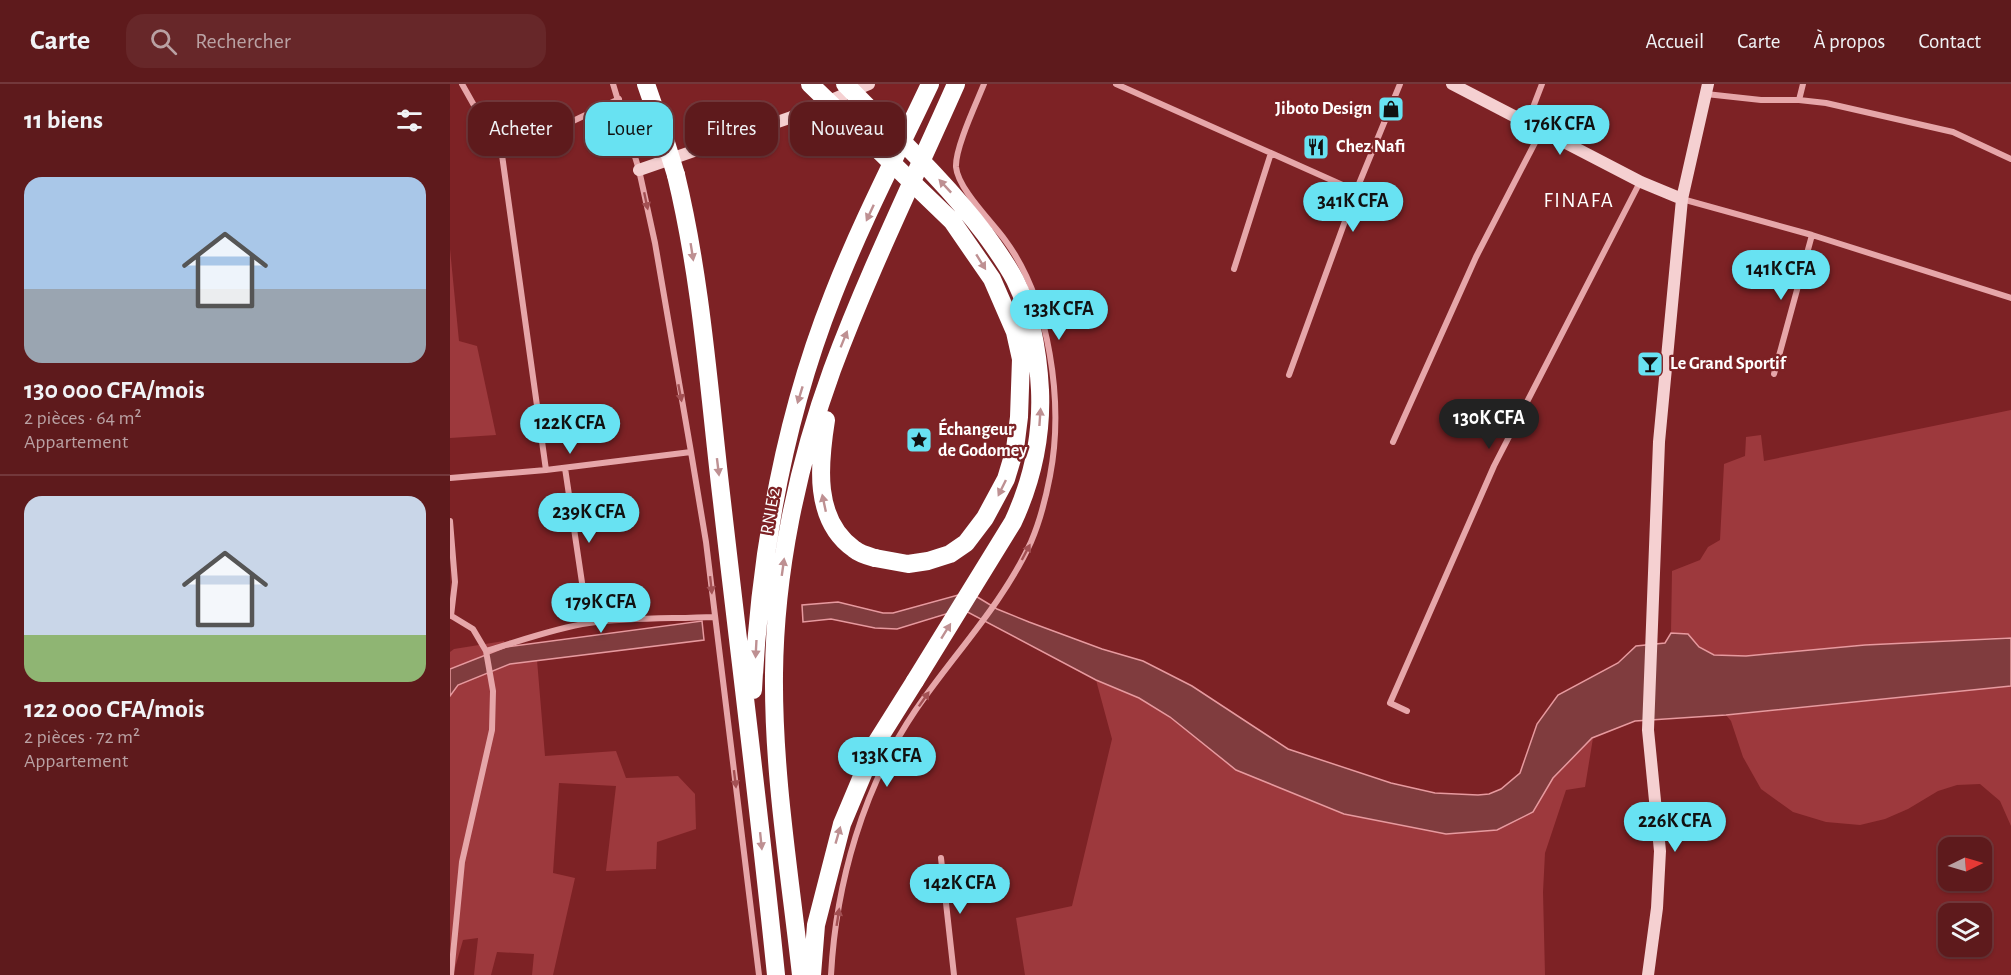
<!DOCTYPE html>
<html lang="fr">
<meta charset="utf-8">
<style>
:root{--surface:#5e1a1c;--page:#672729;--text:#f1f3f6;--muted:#b9a1a3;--line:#73383b;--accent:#68e2f2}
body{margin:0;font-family:"Alegreya Sans",sans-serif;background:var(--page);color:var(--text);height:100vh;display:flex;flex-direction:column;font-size:22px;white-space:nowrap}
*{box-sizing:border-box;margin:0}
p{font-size:20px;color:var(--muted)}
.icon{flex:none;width:33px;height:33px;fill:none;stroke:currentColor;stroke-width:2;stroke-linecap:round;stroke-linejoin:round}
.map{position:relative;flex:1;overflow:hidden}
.drawer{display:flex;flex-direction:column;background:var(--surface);width:450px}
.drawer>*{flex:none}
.guide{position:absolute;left:18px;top:18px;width:570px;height:54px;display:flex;gap:12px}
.needle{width:39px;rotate:85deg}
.tools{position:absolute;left:1488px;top:753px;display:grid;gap:12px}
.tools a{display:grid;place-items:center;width:54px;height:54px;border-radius:12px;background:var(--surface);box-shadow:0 2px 4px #0004,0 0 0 2px var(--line);font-size:30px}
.price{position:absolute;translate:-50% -51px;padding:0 14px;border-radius:21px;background:var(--accent);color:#111;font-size:20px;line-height:39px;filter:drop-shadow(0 2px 3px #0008)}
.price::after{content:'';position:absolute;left:50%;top:36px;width:18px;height:14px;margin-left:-9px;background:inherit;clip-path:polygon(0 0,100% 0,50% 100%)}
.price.selected{background:#222;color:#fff}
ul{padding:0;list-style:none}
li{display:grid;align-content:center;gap:12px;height:318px;padding:0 24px}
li+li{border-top:2px solid var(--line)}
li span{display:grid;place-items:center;height:186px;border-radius:18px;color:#555}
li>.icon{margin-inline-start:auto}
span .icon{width:108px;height:108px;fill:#fffc;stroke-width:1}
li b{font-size:26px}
h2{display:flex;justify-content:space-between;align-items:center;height:72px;padding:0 24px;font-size:26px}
.pill{padding:0 21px;border-radius:18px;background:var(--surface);box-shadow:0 2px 4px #0004,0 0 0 2px var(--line);font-size:21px;line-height:54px}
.pill.selected{background:var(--accent);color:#111}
header{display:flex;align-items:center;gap:36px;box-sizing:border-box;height:84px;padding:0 30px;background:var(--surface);border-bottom:2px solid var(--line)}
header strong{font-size:28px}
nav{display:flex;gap:33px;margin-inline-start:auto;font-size:21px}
.search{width:420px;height:54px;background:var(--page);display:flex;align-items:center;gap:15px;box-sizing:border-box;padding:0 21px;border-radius:18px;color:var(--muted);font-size:22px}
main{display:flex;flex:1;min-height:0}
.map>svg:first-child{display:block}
.green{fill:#9d393d}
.water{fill:#803c3e;stroke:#e79a9f;stroke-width:1.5}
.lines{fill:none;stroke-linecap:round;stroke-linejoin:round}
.street{stroke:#e6a6a9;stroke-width:6}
.secondary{stroke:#f5d0d1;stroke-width:12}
.highway{stroke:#fff;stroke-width:18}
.highway-bridge{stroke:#fff;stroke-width:18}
.oneway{fill:#be9092}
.oneway2{fill:#a25053}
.labels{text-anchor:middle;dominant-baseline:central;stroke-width:4.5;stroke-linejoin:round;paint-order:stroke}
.poi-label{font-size:18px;font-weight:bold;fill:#fff;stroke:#7d2225;text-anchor:start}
.street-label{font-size:18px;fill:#fff;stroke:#7d2225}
.quarter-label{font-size:21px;letter-spacing:1.5px;fill:#fff;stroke:#7d2225}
</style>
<header>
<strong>Carte</strong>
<div class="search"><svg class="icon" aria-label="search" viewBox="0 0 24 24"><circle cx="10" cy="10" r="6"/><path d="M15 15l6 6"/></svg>Rechercher</div>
<nav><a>Accueil</a><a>Carte</a><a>À propos</a><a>Contact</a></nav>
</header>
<main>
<section class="drawer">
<h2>11 biens<svg class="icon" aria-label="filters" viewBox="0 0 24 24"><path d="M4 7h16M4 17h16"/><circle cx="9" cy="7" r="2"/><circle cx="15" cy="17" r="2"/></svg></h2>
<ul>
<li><span style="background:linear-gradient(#a9c7e8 60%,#9aa5b1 0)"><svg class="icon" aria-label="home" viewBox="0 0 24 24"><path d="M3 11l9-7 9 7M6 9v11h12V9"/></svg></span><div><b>130 000 CFA/mois</b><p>2 pièces · 64 m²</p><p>Appartement</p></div></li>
<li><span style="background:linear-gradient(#c9d6e8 75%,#8fb573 0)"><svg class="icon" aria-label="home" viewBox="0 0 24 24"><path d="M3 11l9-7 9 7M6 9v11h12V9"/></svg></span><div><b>122 000 CFA/mois</b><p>2 pièces · 72 m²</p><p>Appartement</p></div></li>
</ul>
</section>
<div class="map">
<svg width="1561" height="891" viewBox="0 0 1561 891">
<rect width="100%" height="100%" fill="#7d2225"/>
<path class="green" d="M 0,165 L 9,257 L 27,262 L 46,351 L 0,354 Z
M 1561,326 L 1561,553 L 1415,561 L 1296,572 L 1264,571 L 1249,563 L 1238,550 L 1221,549 L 1222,487 L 1250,476 L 1258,463 L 1270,456 L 1274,380 L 1295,372 L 1296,353 L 1311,351 L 1314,377 Z
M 54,557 L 56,563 L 0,585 L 0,568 L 4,565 Z
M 87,576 L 95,672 L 166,667 L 176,694 L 228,692 L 245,710 L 246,745 L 207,758 L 206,785 L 156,787 L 166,702 L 109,699 L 103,789 L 125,794 L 103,891 L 82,891 L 84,870 L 47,868 L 41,891 L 24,891 L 28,854 L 13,856 L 3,891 L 0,891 L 0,612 L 8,601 L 60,580 Z
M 646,596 L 689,614 L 720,632 L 786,686 L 894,730 L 1083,728 L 1103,694 L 1143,654 L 1135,703 L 1116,706 L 1095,769 L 1093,808 L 1095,891 L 575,891 L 566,834 L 622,822 L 662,655 Z
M 1561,602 L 1561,742 L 1550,717 L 1530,700 L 1507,701 L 1488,707 L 1458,725 L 1435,735 L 1410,741 L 1376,738 L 1343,728 L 1311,705 L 1293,673 L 1281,637 L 1276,631 Z"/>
<path class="water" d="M 519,508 L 547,525 L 579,538 L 652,565 L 693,577 L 742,602 L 838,665 L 941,699 L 985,709 L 1028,711 L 1039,710 L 1051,705 L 1070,689 L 1087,640 L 1108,611 L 1168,579 L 1186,562 L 1215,559 L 1221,549 L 1238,550 L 1249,563 L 1264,571 L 1296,572 L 1415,561 L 1561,554 L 1561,602 L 1276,631 L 1185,637 L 1142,654 L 1103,694 L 1083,728 L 1047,746 L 996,750 L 894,730 L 786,686 L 720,633 L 689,614 L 646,596 L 512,525 L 447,545 L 425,544 L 381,535 L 353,538 L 352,521 L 388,518 L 433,529 L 443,529 Z
M 252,537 L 254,556 L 60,580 L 8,601 L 0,612 L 0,585 L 56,563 Z"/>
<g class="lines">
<path class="street" d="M 12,0 L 52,71 L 96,386
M 163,0 L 189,86 L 205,159 L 241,368 L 256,458 L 309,891
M 666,0 L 906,107
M 1256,10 L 1311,16 L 1349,16 L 1376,19 L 1503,48 L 1561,75
M 1349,16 L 1353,0
M 1077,39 L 1092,0
M 52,71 L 169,15
M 1232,115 L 1362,151 L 1561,214
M 784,185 L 821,69
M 1324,290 L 1362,151
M 839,291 L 906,107 L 950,0
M 943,358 L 1026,173 L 1091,47
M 115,384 L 138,539
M 0,394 L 96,386 L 241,368
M 0,437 L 5,498 L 1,532
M 0,531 L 23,545 L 36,567 L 43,607 L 42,646 L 12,778 L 1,891
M 36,567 C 70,557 105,544 139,539 C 181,533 223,535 264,533
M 957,627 L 940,619 L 1044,382 L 1190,98
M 491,774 L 504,891
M 381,891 C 386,799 413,704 465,627 C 503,571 553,520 581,458 C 590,437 596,413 600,392 C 614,319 600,217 555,156 C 542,138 508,105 506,83 C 505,64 526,20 534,0"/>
<path class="secondary" d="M 1002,0 L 1191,98 L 1232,115
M 189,86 L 339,34 L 419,0
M 1198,891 L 1207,824 L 1210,767 L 1198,646 L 1209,358 L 1232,115 L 1258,0"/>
<path class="highway" d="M 196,0 L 213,49
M 226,91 C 252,198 259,309 272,418 C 290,576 310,733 326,891
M 376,336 C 369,380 363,436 404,465 C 410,470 418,472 425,474
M 303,606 C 310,471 333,337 383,211 C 411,139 447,70 480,0
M 351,891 C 340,791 323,691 324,590 C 325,488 347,382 382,286 C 418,189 464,95 506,0
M 362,891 L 366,841 L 392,740 L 426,659 L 465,597"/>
<path class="highway-bridge" d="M 360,0 L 502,137 L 542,195 L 565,248 L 571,275 L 569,333 L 565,365 L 556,395 L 535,434 L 516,459 L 500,470 L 478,477 L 458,480 L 425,474
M 395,0 C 443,49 494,96 535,150 C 545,164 557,180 565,196 C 582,230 588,268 590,306 C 592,352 582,397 563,438 L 465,597
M 213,49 L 226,91"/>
</g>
<defs><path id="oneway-solid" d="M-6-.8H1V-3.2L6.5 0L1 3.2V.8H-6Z" transform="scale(1.5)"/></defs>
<g class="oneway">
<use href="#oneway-solid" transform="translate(495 102) rotate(-133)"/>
<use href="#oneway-solid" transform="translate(420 129) rotate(115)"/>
<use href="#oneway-solid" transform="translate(242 168) rotate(81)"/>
<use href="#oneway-solid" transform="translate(531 178) rotate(58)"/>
<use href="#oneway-solid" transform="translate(394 255) rotate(-68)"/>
<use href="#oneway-solid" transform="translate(350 311) rotate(107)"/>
<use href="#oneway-solid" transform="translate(590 333) rotate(-86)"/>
<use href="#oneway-solid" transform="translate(268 383) rotate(83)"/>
<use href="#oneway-solid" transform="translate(552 404) rotate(116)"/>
<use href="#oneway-solid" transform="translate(374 419) rotate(-102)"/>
<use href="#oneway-solid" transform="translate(333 483) rotate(-82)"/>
<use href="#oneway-solid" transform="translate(496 547) rotate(-58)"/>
<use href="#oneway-solid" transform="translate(306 565) rotate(93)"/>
<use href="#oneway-solid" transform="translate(388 751) rotate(-74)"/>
<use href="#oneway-solid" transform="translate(311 757) rotate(84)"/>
</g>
<g class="oneway2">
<use href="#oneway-solid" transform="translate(196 117) rotate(78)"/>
<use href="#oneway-solid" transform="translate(230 309) rotate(79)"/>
<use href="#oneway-solid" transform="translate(576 468) rotate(-62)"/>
<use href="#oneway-solid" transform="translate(261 501) rotate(84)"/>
<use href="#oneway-solid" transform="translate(474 615) rotate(-55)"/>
<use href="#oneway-solid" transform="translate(285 695) rotate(83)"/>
<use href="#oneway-solid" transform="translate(388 833) rotate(-81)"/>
</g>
<defs>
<symbol id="shop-square" viewBox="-11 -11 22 22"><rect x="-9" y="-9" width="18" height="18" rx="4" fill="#68e2f2" stroke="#7d2225"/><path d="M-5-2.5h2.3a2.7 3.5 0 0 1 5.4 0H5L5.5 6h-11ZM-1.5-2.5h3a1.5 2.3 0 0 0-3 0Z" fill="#111"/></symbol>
<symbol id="restaurant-square" viewBox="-11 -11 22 22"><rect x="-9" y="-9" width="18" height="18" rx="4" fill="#68e2f2" stroke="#7d2225"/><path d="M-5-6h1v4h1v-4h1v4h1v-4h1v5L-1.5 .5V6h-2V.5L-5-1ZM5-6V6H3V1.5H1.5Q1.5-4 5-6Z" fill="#111"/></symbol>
<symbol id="bar-square" viewBox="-11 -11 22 22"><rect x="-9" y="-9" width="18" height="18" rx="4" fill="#68e2f2" stroke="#7d2225"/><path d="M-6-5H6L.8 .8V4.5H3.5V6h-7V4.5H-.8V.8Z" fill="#111"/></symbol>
<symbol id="sight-square" viewBox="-11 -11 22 22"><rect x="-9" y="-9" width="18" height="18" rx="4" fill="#68e2f2" stroke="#7d2225"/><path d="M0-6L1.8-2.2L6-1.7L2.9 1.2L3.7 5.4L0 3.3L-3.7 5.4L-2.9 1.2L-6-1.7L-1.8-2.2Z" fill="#111"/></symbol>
</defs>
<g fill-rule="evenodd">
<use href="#shop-square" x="926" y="10" width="30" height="30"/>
<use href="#restaurant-square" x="851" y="48" width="30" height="30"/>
<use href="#bar-square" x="1185" y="265" width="30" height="30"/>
<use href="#sight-square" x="454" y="341" width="30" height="30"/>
</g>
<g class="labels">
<g class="poi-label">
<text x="922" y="25" text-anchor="end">Jiboto Design</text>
<text x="886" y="63">Chez Nafi</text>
<text x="1220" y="280">Le Grand Sportif</text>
<text x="488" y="346">Échangeur<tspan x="488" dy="21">de Godomey</tspan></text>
</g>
<g class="street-label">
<text transform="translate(321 427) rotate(-80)">RNIE 2</text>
</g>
<g class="quarter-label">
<text x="1129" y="116">FINAFA</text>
</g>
</g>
</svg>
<div class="tools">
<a><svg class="needle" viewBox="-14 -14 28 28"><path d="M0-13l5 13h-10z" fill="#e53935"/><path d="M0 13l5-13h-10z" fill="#b9a1a3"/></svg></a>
<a><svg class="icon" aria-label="layers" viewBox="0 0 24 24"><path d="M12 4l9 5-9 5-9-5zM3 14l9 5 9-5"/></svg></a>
</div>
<b class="price" style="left:1110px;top:72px">176K CFA</b>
<b class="price" style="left:903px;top:149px">341K CFA</b>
<b class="price" style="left:1331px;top:217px">141K CFA</b>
<b class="price" style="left:609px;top:257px">133K CFA</b>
<b class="price selected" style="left:1039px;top:366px">130K CFA</b>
<b class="price" style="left:120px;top:371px">122K CFA</b>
<b class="price" style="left:139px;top:460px">239K CFA</b>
<b class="price" style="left:151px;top:550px">179K CFA</b>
<b class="price" style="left:437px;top:704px">133K CFA</b>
<b class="price" style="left:1225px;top:769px">226K CFA</b>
<b class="price" style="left:510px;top:831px">142K CFA</b>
<div class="guide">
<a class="pill">Acheter</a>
<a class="pill selected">Louer</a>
<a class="pill">Filtres</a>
<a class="pill">Nouveau</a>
</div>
</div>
</main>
